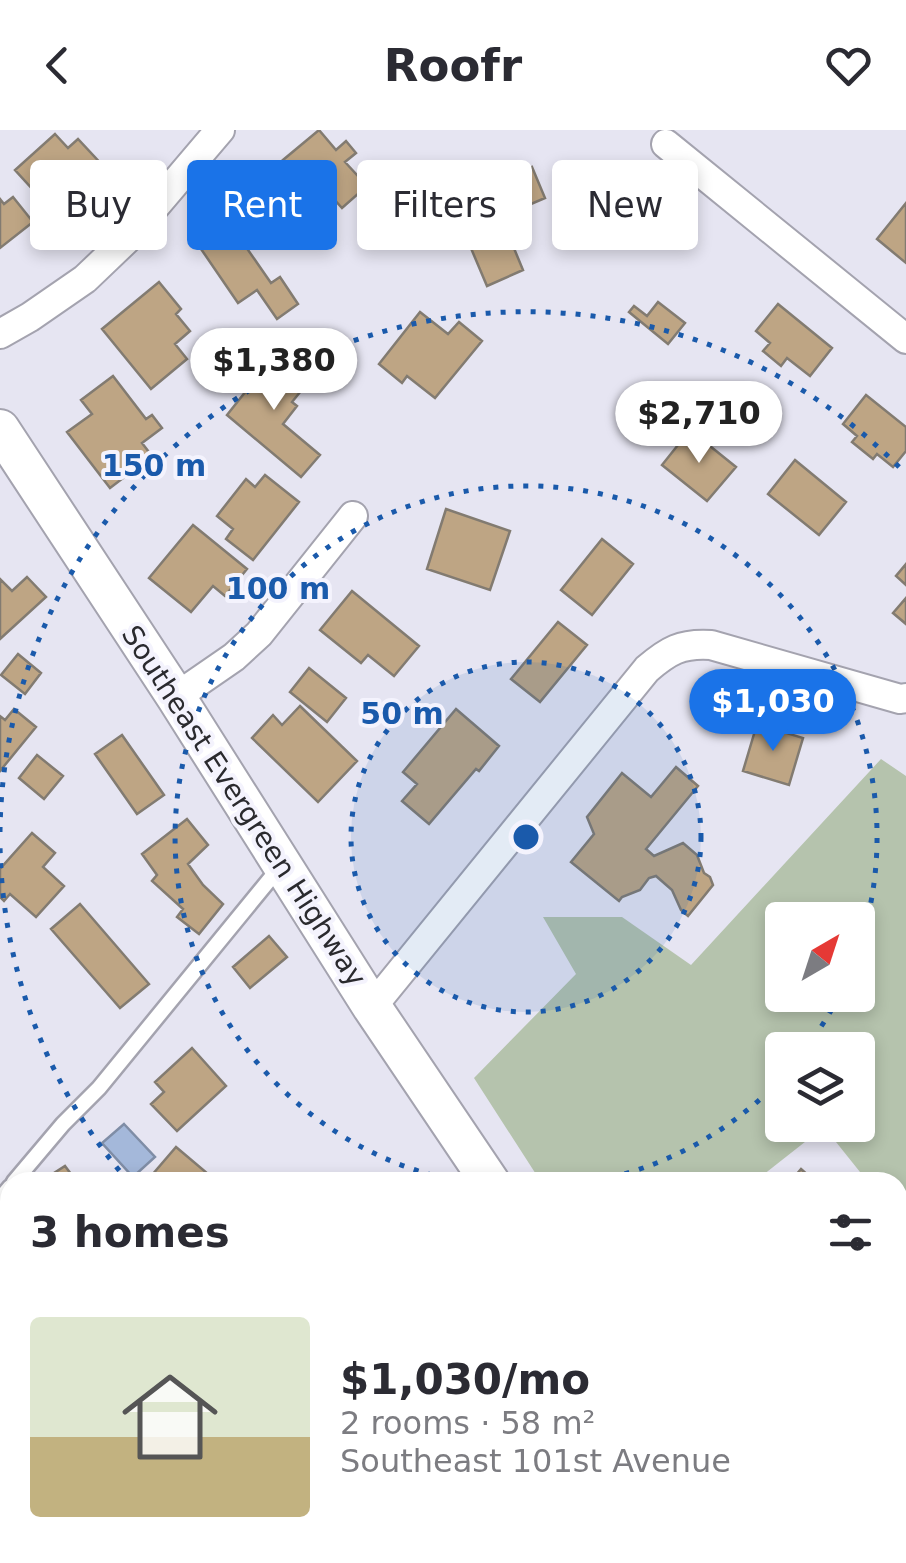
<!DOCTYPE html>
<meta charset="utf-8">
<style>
:root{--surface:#fff;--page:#f7f7f7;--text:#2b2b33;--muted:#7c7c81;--accent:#1a73e8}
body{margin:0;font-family:"DejaVu Sans",sans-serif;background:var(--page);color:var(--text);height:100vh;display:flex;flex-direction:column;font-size:38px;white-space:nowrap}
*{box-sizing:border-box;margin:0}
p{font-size:32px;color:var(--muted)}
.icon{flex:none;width:55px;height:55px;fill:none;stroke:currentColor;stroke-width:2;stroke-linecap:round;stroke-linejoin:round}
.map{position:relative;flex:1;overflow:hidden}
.drawer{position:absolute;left:0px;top:1042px;width:908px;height:392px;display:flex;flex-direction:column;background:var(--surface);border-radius:30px 30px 0 0;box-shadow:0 5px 15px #0003}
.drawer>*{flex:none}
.hud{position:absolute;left:30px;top:30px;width:848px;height:90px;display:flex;gap:20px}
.needle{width:65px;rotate:39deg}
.buttons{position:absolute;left:765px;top:772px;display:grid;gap:20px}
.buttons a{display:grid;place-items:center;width:110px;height:110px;border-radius:10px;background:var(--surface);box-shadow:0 5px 15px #0003;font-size:50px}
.price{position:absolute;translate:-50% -85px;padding:0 22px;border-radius:35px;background:#fff;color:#222;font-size:32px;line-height:65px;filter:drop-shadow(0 2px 5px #0008)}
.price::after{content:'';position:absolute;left:50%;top:60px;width:30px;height:22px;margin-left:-15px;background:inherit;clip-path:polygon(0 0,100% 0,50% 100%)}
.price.selected{background:var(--accent);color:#fff}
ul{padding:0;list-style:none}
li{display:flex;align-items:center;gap:30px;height:250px;padding:0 30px}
li span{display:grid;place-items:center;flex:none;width:280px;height:200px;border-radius:10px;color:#555}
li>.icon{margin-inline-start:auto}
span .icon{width:120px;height:120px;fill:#fffc;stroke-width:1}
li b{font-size:42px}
h2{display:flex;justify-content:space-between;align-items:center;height:120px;padding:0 30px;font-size:42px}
.chip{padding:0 35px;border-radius:10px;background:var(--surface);box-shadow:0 5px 15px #0003;font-size:35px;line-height:90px}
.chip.selected{background:var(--accent);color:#fff}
header{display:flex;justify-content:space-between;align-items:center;height:130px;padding:0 30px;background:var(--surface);font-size:45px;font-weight:700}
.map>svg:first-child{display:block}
.green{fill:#b5c3ad;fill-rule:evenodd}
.water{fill:#a4b8da;stroke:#7f8da6;stroke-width:2.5}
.building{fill:#bea584;stroke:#827b71;stroke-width:2.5}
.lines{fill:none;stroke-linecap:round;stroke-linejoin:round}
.lane-casing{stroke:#a4a3af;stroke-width:19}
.street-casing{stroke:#a4a3af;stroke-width:32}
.secondary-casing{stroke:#a4a3af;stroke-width:42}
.lane{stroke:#fff;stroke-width:14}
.street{stroke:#fff;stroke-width:28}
.secondary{stroke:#fff;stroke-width:38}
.rail-casing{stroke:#5d5c63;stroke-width:11}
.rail{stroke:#f4f3fd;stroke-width:8;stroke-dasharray:22;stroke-linecap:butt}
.ring{fill:none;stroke:#1a5aab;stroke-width:5;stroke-dasharray:5 10}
.labels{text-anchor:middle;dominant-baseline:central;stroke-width:8;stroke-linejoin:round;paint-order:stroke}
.street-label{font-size:28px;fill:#2a2a2e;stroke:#f4f3fd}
.centre{fill:#1a5aab;stroke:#f4f3fd;stroke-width:5}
.ring-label{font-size:30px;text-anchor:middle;font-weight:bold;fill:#1a5aab;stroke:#f4f3fd;stroke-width:8;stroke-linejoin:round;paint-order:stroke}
</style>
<header><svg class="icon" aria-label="back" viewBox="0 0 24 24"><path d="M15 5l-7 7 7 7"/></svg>Roofr<svg class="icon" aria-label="heart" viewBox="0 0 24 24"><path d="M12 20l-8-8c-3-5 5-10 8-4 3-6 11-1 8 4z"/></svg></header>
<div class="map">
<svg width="906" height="1433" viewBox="0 0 906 1433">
<rect width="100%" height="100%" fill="#e6e5f2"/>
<path class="green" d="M 881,629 L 906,646 L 906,1088 L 900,1092 L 898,1089 L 898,1052 L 868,1052 L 824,997 L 754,1052 L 541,1052 L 474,948 L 576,844 L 543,787 L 622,787 L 691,835 ZM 782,790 L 858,790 L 858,865 L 782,865 ZM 782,920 L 858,920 L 858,995 L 782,995 Z"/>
<path class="water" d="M 124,994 L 155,1027 L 133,1047 L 102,1013 Z"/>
<path class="building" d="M 319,0 L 336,20 L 346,11 L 356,23 L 345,32 L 367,56 L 342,78 L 332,67 L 322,76 L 283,30 Z
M 55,4 L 68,18 L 78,9 L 118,52 L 68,98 L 15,40 Z
M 532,37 L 545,68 L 501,87 L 523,140 L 487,156 L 451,71 Z
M 13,67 L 33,92 L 0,118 L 0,69 L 4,74 Z
M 906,73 L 906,133 L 877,109 Z
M 230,94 L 271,153 L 280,147 L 298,174 L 277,189 L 257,160 L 238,173 L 199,116 Z
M 159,152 L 181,179 L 176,184 L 190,201 L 175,214 L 187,229 L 151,259 L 102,199 Z
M 658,172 L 685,193 L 668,214 L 629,182 L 634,176 L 647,186 Z
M 778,174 L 832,218 L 810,246 L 787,228 L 781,236 L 763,221 L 770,213 L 756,201 Z
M 420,182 L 448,204 L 459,192 L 482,211 L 435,268 L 407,246 L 402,253 L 379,234 Z
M 282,226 L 302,243 L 297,250 L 305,256 L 292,272 L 297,276 L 283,294 L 320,325 L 301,347 L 227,285 L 246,261 L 240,255 L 255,237 L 259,241 L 270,228 L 277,233 Z
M 113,246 L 146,289 L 152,285 L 162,298 L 142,313 L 152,326 L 110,358 L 67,302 L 92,284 L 81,270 Z
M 866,265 L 906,297 L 906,321 L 893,337 L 877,324 L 873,329 L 852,312 L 857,306 L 843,294 Z
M 690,300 L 736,337 L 707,371 L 662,335 Z
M 795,330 L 846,372 L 819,405 L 768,364 Z
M 265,345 L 299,372 L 253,430 L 226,409 L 233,399 L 217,386 L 246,349 L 255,357 Z
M 446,379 L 510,401 L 490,460 L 427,439 Z
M 193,395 L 247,439 L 225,466 L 213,456 L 191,482 L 149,448 Z
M 602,409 L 633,434 L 592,485 L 561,460 Z
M 906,434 L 906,455 L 896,446 Z
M 27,447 L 46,467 L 0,509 L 0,449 L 12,461 Z
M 352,461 L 419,516 L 394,546 L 368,525 L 361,533 L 320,500 Z
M 906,468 L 906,494 L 893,483 Z
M 558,492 L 587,515 L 540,572 L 511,549 Z
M 18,524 L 41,543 L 25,564 L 1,545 Z
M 309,538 L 346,568 L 327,592 L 290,562 Z
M 300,576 L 357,631 L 318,672 L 252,608 L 273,585 L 282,595 Z
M 14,579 L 36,597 L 0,641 L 0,586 L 5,590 Z
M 456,579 L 499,616 L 479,641 L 476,639 L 429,694 L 402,671 L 417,654 L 403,642 Z
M 757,594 L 803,608 L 789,655 L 743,641 Z
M 122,605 L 164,665 L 137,684 L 95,624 Z
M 37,625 L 63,646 L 44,669 L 19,648 Z
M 676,637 L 698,656 L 646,719 L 654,726 L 683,713 L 697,725 L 704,743 L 710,747 L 713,755 L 688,786 L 681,780 L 672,760 L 656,746 L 649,748 L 640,760 L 622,767 L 619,771 L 571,732 L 594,704 L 587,687 L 622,643 L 651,667 Z
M 187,689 L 208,715 L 188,734 L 203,755 L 223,774 L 199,804 L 177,787 L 183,779 L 152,751 L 157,745 L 142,724 Z
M 32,703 L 55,723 L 43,737 L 64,756 L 36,787 L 10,764 L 4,771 L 0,767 L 0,739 Z
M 80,774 L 149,854 L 120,878 L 51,799 Z
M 269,806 L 287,827 L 250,858 L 233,837 Z
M 192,918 L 226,956 L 177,1001 L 151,974 L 164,962 L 155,952 Z
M 176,1017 L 214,1049 L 211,1052 L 146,1052 Z
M 65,1036 L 77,1052 L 40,1052 Z
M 801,1039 L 811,1048 L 813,1046 L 821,1052 L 790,1052 Z
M 332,1425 L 373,1425 L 376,1427 L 375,1433 L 344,1433 L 331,1429 Z
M 467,1425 L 521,1425 L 529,1433 L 468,1433 L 464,1429 Z"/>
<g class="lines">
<defs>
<path id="lane" d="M 14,1052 L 63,994 L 99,958 L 279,738
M 0,1069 L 10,1057"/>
<path id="street" d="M 666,14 L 906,209
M 0,204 L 30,187 L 85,149 L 129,107 L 220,0
M 176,567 L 234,527 L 259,504 L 353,386
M 372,877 L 647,539 C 668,521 681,513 711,515 L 900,569 L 906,568
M 303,1430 L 304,1425"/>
<path id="secondary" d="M 0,299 L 176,567 L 372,877 L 490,1052
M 740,1425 L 746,1433"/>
</defs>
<use href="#lane" class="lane-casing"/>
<use href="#street" class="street-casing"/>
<use href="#secondary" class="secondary-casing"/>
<use href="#lane" class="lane"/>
<use href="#street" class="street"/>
<use href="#secondary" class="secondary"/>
<defs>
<path id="rail" d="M 0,1131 L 10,1146
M 206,1425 L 212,1433"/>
</defs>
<use href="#rail" class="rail-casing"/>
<use href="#rail" class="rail"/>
</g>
<circle cx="526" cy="707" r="175" fill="#1a5aab" fill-opacity=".12"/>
<g class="ring">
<circle cx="526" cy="707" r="175"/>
<path d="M839 866A351 351 0 0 1 806 918M781 949A351 351 0 0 1 590 1052M462 1052A351 351 0 1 1 858 821"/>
<path d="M129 1052A526 526 0 0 1 0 712M0 702A526 526 0 0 1 904 342"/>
</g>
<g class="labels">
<g class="street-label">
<text transform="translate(244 676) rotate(57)">Southeast Evergreen Highway</text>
</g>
</g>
<circle cx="526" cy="707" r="15" class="centre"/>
<g class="ring-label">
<text x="154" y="346">150 m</text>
<text x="278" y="469">100 m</text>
<text x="402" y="594">50 m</text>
</g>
</svg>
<div class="buttons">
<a><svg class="needle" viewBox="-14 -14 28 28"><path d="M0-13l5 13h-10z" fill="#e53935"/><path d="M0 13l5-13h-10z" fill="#7c7c81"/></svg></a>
<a><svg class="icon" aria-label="layers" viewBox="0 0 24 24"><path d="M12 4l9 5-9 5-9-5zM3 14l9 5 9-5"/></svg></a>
</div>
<b class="price" style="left:274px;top:283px">$1,380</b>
<b class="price" style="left:699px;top:336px">$2,710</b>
<b class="price selected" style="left:773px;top:624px">$1,030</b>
<div class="hud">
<a class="chip">Buy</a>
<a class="chip selected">Rent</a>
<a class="chip">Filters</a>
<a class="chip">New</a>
</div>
<section class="drawer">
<h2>3 homes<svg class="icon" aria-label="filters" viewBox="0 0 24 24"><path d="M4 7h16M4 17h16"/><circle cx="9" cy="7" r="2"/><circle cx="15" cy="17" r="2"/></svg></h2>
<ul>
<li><span style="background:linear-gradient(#dfe7d0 60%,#c2b280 0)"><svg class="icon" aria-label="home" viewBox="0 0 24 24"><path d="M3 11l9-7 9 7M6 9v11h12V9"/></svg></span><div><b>$1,030/mo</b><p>2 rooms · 58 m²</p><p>Southeast 101st Avenue</p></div></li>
</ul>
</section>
</div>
